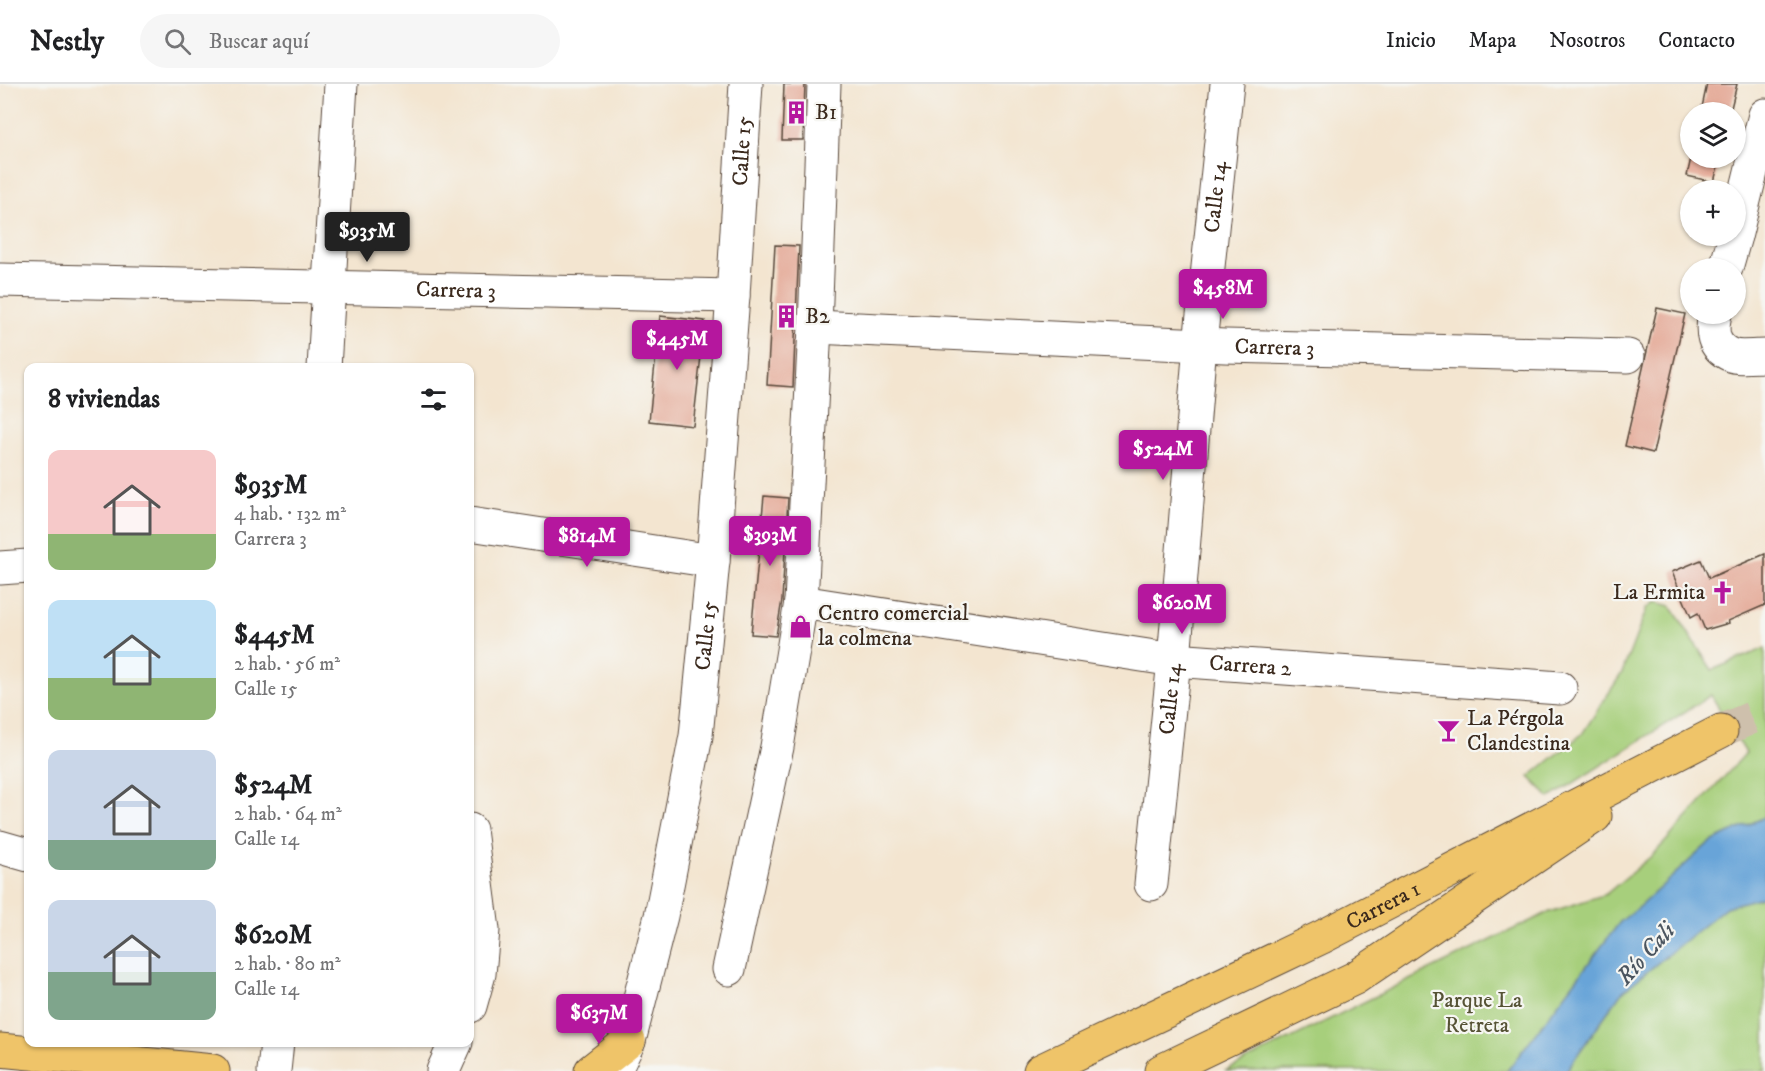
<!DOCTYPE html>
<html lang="es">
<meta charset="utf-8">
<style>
:root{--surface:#fff;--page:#f6f6f6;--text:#202124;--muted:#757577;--line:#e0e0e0;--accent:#b5179e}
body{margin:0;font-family:"IM FELL DW Pica",serif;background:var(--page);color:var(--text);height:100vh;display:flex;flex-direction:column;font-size:22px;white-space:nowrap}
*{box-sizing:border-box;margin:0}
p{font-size:20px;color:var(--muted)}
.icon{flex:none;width:33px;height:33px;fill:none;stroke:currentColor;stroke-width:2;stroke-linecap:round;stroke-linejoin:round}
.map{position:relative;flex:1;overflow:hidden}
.drawer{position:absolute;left:24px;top:279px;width:450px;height:684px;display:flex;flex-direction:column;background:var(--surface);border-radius:12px;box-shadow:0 2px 4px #0004}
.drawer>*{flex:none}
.fabs{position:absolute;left:1680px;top:18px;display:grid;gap:12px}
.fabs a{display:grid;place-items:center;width:66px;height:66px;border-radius:50%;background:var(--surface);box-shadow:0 2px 4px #0004;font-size:30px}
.price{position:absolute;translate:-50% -51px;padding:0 14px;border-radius:6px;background:var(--accent);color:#fff;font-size:20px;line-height:39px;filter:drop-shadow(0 2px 3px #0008)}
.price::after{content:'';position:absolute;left:50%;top:36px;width:18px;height:14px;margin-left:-9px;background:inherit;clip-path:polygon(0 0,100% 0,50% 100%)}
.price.on{background:#222;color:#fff}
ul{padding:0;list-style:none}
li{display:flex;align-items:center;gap:18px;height:150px;padding:0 24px}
li span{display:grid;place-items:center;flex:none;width:168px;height:120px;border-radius:12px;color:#555}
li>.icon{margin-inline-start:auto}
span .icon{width:72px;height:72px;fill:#fffc;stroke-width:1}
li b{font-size:26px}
h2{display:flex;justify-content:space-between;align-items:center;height:72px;padding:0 24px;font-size:26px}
header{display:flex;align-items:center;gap:36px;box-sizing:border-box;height:84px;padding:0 30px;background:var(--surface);border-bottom:2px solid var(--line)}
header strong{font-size:28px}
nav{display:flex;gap:33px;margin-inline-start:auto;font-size:21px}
.search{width:420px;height:54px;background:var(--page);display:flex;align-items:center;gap:15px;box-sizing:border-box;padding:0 21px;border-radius:33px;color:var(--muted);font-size:22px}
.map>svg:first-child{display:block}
.green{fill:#a7cf7b;stroke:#717c4c;stroke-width:1.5}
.water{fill:#68a4d8;stroke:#52677b;stroke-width:1.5}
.building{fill:#e3a592}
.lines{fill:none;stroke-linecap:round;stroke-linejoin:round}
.major-tunnel{stroke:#cec0ac;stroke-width:33;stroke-dasharray:33 16;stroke-linecap:butt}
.minor-casing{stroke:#574639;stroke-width:35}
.major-casing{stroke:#574639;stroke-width:35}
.minor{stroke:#fff;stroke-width:33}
.major{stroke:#efc469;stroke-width:33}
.labels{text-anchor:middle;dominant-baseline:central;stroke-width:4.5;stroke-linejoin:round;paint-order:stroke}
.poi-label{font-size:22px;fill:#3b2a1e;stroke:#f6f6f2;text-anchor:start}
.street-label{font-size:22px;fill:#3b2a1e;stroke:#f6f6f2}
.park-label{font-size:22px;fill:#565335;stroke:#f6f6f2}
.water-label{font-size:24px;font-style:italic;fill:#4b555f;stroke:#f6f6f2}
</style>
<header>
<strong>Nestly</strong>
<div class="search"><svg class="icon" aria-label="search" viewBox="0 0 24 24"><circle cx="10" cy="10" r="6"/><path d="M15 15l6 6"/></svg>Buscar aquí</div>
<nav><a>Inicio</a><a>Mapa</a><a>Nosotros</a><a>Contacto</a></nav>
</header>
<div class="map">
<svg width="1765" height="987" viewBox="0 0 1765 987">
<rect width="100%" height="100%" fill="#f6f6f2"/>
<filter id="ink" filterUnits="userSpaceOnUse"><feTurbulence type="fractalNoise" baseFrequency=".0167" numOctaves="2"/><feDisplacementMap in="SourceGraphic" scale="12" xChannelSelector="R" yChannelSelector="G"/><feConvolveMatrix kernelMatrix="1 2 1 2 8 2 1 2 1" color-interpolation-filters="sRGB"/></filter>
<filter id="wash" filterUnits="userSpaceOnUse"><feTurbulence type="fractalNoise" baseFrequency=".008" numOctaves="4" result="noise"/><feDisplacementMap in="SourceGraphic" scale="24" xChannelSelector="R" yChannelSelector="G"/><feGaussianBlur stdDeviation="1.35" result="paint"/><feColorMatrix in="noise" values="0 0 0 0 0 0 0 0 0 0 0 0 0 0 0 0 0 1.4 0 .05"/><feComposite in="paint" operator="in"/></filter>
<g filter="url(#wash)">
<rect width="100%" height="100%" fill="#f3e5d0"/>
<path class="green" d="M 1656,518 L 1671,522 L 1712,586 L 1765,564 L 1765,733 L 1709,759 L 1641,821 L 1620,838 L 1507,987 L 1225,987 L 1366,917 L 1547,829 L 1606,810 L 1655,769 L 1746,669 L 1711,611 L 1550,714 L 1529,693 L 1582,650 L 1622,589 L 1647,524 Z
M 1765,812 L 1765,987 L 1566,987 L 1621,909 L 1726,823 Z"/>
<path class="water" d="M 1765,733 L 1765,812 L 1726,823 L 1621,909 L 1566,987 L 1507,987 L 1620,838 L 1641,821 L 1709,759 Z"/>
<g id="blocks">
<path class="building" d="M 784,0 L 805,0 L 803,56 L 782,56 Z
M 1707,0 L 1737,0 L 1730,28 L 1701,28 Z
M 1691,74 L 1720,74 L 1714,98 L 1687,92 Z
M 775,161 L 799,162 L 793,303 L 767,301 Z
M 1657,224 L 1685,230 L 1653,369 L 1625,362 Z
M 660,232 L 705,237 L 693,342 L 649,337 Z
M 764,412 L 788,414 L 782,516 L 776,552 L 751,550 Z
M 1765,470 L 1765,521 L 1728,537 L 1729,539 L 1705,546 L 1698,529 L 1691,533 L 1672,488 L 1701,476 L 1709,494 Z"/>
</g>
</g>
<g filter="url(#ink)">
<use href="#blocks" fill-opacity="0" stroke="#574639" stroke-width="1.5"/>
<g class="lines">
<path class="major-tunnel" d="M 1721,647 L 1765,628"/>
<defs>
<g id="minor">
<path d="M 1736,149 L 1765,31"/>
<path d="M 1726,184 L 1735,152"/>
<path id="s1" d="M 0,196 L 733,212"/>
<path d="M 1715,230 C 1711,247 1712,263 1731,271 C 1738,274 1756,272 1765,272"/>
<path id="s2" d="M 815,243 L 1225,262 L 1628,272"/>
<path d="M 324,284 L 341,0"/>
<path d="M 470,440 L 713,477"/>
<path d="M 0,484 L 28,482"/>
<path id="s3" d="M 801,518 L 1174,576 L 1560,604"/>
<path d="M 470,746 L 483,846 L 479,890 L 470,922"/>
<path d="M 0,763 L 28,771"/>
<path id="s4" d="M 1151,800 L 1174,576 L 1200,260 L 1227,0"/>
<path d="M 729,885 L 777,663 L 801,518 L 815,243 L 824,0"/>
<path id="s5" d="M 617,982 L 629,957 L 661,832 L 696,652 L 713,477 L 733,212 L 746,0"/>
<path d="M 274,987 L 277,958"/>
<path d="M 443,987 L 456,958"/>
</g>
<g id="major">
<path d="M 0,966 L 213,987"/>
<path d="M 591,987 L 629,957"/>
<path id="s6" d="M 1040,987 L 1322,853 L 1721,647"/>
<path d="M 1161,987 L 1355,894 L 1595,732"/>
</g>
</defs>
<use href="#minor" class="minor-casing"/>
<use href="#major" class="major-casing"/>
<use href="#minor" class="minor"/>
<use href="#major" class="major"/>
</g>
</g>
<defs>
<symbol id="building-bare" viewBox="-9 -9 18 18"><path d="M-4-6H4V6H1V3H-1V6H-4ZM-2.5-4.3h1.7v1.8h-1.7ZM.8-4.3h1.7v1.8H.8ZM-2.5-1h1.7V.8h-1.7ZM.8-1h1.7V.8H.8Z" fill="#b5179e" stroke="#f6f6f2" stroke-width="2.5" paint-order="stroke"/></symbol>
<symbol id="church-bare" viewBox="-9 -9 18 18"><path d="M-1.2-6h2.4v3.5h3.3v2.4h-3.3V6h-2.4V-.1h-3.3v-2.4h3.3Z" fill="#b5179e" stroke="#f6f6f2" stroke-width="2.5" paint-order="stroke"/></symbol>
<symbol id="shop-bare" viewBox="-9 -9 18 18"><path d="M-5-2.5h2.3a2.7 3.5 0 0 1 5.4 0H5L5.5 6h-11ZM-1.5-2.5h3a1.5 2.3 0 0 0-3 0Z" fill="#b5179e" stroke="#f6f6f2" stroke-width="2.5" paint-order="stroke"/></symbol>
<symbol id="bar-bare" viewBox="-9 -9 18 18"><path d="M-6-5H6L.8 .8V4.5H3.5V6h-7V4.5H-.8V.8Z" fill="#b5179e" stroke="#f6f6f2" stroke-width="2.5" paint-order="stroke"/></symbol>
</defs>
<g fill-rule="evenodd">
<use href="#building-bare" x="780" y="12" width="33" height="33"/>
<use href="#building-bare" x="770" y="216" width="33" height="33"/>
<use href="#church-bare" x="1706" y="492" width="33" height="33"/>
<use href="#shop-bare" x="784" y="526" width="33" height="33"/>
<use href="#bar-bare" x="1432" y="630" width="33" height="33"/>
</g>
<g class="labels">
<g class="poi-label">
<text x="815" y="28">B1</text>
<text x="805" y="232">B2</text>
<text x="1705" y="508" text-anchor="end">La Ermita</text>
<text x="818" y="529">Centro comercial<tspan x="818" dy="25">la colmena</tspan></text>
<text x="1467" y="634">La Pérgola<tspan x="1467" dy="25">Clandestina</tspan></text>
</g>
<g class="street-label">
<text stroke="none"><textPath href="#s5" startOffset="927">Calle 15</textPath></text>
<text stroke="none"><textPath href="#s4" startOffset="690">Calle 14</textPath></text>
<text stroke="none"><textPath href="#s1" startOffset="456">Carrera 3</textPath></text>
<text stroke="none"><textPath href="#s2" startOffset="460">Carrera 3</textPath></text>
<text stroke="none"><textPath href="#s5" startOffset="441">Calle 15</textPath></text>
<text stroke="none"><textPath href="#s3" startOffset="454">Carrera 2</textPath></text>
<text stroke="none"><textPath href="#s4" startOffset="186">Calle 14</textPath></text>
<text stroke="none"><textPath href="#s6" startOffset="381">Carrera 1</textPath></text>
</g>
<g class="park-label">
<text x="1477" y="916">Parque La<tspan x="1477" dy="25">Retreta</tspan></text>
</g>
<g class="water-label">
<text transform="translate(1646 870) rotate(-48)">Río Cali</text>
</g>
</g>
</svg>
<div class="fabs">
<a><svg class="icon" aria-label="layers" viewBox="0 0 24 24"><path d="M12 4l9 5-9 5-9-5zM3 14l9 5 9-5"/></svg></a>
<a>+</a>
<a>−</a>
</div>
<b class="price on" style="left:367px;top:179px">$935M</b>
<b class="price" style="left:1223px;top:236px">$458M</b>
<b class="price" style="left:677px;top:287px">$445M</b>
<b class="price" style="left:1163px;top:397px">$524M</b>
<b class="price" style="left:770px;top:483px">$393M</b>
<b class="price" style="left:587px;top:484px">$814M</b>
<b class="price" style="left:1182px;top:551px">$620M</b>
<b class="price" style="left:599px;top:961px">$637M</b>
<section class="drawer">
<h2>8 viviendas<svg class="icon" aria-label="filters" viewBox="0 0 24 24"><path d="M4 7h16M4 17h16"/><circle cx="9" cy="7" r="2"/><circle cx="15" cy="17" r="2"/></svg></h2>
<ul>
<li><span style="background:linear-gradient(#f6c9c9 70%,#8fb573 0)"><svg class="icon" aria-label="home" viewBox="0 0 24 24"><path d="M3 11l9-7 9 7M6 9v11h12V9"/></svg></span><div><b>$935M</b><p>4 hab. · 132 m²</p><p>Carrera 3</p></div></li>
<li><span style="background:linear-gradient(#bfe0f5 65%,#8fb573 0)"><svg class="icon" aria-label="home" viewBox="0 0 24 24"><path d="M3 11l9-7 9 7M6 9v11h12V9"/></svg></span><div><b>$445M</b><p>2 hab. · 56 m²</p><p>Calle 15</p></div></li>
<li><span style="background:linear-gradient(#c9d6e8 75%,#7fa58c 0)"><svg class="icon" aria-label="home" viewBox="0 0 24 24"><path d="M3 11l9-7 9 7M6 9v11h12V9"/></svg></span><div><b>$524M</b><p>2 hab. · 64 m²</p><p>Calle 14</p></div></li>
<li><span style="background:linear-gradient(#c9d6e8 60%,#7fa58c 0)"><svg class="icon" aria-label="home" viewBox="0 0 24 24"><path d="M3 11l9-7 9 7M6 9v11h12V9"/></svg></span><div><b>$620M</b><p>2 hab. · 80 m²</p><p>Calle 14</p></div></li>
</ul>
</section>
</div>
